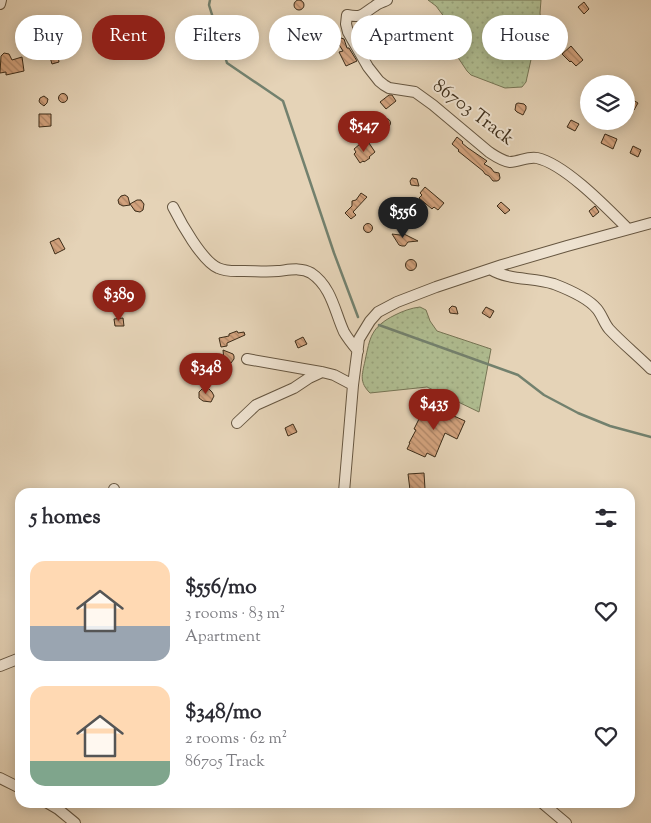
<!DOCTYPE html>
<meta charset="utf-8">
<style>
:root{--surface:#fff;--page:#f2f2f3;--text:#2b2b33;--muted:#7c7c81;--accent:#8f2418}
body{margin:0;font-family:"Sorts Mill Goudy",serif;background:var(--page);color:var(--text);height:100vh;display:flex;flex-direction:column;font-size:19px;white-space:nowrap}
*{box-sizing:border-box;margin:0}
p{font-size:16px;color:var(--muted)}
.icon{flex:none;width:28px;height:28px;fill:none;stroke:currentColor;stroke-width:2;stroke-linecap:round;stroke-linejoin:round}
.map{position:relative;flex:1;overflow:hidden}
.side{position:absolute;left:15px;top:488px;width:620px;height:320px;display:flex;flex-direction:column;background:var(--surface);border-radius:15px;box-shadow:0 2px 12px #0003}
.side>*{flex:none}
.top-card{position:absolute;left:15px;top:15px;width:621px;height:45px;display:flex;gap:10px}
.controls{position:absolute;left:580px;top:75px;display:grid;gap:10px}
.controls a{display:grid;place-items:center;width:55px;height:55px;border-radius:50%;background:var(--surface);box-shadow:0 2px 12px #0003;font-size:25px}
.price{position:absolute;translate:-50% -42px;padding:0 11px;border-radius:18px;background:var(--accent);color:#fff;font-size:16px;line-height:32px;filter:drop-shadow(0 1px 2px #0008)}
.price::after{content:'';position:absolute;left:50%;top:30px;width:15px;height:11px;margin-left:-8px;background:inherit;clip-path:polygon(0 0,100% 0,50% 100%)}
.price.active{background:#222;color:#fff}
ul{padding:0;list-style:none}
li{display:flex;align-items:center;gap:15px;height:125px;padding:0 15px}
li span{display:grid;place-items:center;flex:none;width:140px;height:100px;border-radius:15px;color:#555}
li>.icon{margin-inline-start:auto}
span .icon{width:60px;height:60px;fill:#fffc;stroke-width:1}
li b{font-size:21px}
h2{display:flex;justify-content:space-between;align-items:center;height:60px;padding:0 15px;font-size:21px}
.pill{padding:0 18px;border-radius:22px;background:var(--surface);box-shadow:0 2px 12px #0003;font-size:18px;line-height:45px}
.pill.active{background:var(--accent);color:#fff}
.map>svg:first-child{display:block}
.grass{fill:url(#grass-dots);stroke:#767555}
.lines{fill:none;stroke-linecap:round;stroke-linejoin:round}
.stream{stroke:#73816e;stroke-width:2.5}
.building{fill:url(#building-back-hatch);stroke:#3c2c18}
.minor-casing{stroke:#665640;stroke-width:12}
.minor{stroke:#eee2d0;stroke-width:10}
.labels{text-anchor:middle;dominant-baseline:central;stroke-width:4;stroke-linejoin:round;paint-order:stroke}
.street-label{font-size:19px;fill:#3c2c18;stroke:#eee2d0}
</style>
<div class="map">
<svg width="651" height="823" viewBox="0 0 651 823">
<defs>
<pattern id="grass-dots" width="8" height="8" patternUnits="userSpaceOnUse" patternTransform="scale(1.25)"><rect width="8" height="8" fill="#b0be92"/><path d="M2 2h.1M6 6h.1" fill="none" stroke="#98a37d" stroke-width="1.8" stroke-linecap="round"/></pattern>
<pattern id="building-back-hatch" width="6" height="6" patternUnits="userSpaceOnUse" patternTransform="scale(1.25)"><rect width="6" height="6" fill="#d2a27d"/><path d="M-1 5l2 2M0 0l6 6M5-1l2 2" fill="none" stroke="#ac8465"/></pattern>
</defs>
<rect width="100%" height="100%" fill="#e5d3b7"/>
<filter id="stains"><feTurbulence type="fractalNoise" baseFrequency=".004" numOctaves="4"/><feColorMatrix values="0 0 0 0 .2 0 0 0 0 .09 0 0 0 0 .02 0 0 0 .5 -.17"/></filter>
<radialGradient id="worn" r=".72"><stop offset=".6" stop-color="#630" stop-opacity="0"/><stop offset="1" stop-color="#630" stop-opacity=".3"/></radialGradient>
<path class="grass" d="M 428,0 L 541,0 L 540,13 L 542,31 L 541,43 L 540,46 L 532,55 L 526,82 L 522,87 L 505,88 L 471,75 L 467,71 L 453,50 L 452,44 L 452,31 L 448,22 L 436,6 Z
M 420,307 L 426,310 L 430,321 L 437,331 L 491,349 L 479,412 L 427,387 L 370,393 C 359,382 362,375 365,361 C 370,337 371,327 395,315 C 403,311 411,308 420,307 Z"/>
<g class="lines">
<path class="stream" d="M 210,0 L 209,5 L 227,63 L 283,101 L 334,253 L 358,317
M 379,325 L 518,375 L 544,395 L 578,413 L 610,426 L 651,437"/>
</g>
<path class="building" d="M294 5a5 5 0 1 1 10 0a5 5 0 1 1-10 0Z
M 584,2 L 589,9 L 584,14 L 578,7 Z
M409.5 21a4.5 4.5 0 1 1 9 0a4.5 4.5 0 1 1-9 0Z
M 437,26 L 442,32 L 434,40 L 428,34 Z
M 156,28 L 157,42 L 150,42 L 149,29 Z
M 341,38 L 344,39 L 347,48 L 349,48 L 357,61 L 346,66 L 339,52 L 343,51 L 338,43 L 339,39 Z
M 56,46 L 59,62 L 52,64 L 47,47 Z
M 571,46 L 583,60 L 576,66 L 571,61 L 570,62 L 562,54 Z
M 4,53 L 9,54 L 12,60 L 22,57 L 24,71 L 6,75 L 6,72 L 0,73 L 1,56 Z
M58.5 98a4.5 4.5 0 1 1 9 0a4.5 4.5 0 1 1-9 0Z
M 389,95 L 392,95 L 396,101 L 386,109 L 380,102 Z
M 44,96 L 48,99 L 47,103 L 44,106 L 40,103 L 39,101 L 40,98 Z
M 628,97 L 638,103 L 634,110 L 626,106 L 626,101 Z
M 518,103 L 524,104 L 526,106 L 526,109 L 523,115 L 517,112 L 515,110 L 516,104 Z
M 39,114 L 51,114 L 51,126 L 39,127 Z
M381.5 123a4.5 4.5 0 1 1 9 0a4.5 4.5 0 1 1-9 0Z
M 571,120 L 579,124 L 575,131 L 567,127 Z
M 605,134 L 617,139 L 613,149 L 601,143 Z
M 457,137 L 463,142 L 462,143 L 468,148 L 487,161 L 484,164 L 491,168 L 494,172 L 499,173 L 500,178 L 499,180 L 497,181 L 493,181 L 489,176 L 485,174 L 483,171 L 458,151 L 459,150 L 452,144 Z
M 369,143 L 375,152 L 369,157 L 370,158 L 364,162 L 363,161 L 360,163 L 354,154 L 356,152 L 354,149 L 360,144 L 363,147 Z
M 633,146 L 641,150 L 638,157 L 630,153 Z
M 412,178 L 417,179 L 419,186 L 411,185 L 410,181 Z
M 425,187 L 444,203 L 438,210 L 434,207 L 432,209 L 419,198 L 422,195 L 420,193 Z
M 361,193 L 367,197 L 353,212 L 356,215 L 351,219 L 345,213 L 352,206 L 352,201 L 356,200 Z
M 125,195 L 128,197 L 130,205 L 123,206 L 119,204 L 118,200 L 121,196 Z
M 137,200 L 141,200 L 144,204 L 143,210 L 140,212 L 135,211 L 130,204 Z
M 501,202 L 510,210 L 505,214 L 497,206 Z
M 595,206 L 599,212 L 593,217 L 589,211 Z
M363.5 228a4.5 4.5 0 1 1 9 0a4.5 4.5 0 1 1-9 0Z
M 392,234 L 400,235 L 404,234 L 418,241 L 408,242 L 405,246 L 402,246 L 399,245 Z
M 59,238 L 65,249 L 55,254 L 50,242 Z
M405.5 265a5.5 5.5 0 1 1 11 0a5.5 5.5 0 1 1-11 0Z
M 452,306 L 456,307 L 458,314 L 450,313 L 449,309 Z
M 486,307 L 494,311 L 490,318 L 482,313 Z
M 123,318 L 124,326 L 115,326 L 114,319 Z
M 237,331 L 238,333 L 244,332 L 245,335 L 227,343 L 227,346 L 221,347 L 219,338 L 229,336 L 229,334 Z
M 303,337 L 307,344 L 298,348 L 295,341 Z
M 223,350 L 233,354 L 234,356 L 234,359 L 231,363 L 226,362 L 224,360 Z
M 203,388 L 208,388 L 212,392 L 214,396 L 211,402 L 203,401 L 199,398 L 199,392 Z
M 429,401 L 436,404 L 434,407 L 465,421 L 457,439 L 445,433 L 435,457 L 427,453 L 425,457 L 407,449 L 410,443 L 409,443 L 416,430 L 414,429 L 420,417 L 422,418 Z
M 293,424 L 297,432 L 288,436 L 285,428 Z
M 424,473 L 425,489 L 410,490 L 408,474 Z"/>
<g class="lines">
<defs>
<path id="minor" d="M 387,0 C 383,2 378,3 375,6 C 362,14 364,18 347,15 L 346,24 L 348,32 L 368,67 L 379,81 L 384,85 L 389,88 L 415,92 L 433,105 L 489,152 C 495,156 502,161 510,162 C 519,162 528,156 537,158 C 565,164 608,209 628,229
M 0,4 L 1,0
M 173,207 C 181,223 202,261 218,268 C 226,272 235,271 244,271 C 255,271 267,272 278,271 C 289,270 301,267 311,273 C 332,287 335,313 344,332 C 348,339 353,345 358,351
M 490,269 C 510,281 532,277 554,284 C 567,289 588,298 597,309 C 602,315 604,323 609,329 C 622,343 637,355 651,369
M 247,359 L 321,372
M 237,423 L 256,405 L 294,388 L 309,378 L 322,372 L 334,375 L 353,385
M 114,492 L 114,489
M 344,492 L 353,385 L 359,339 L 370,321 L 378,312 L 397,302 L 436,287 L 502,265 L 567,246 L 651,223
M 0,666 L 20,658
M 0,778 L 20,788
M 46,802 L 58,809 L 75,823
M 541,802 L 566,823"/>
</defs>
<use href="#minor" class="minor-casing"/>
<use href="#minor" class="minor"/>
</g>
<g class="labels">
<g class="street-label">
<text transform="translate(473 113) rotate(37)">86703 Track</text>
</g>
</g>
<rect width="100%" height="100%" filter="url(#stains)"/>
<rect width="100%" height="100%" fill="url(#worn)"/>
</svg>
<div class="controls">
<a><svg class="icon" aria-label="layers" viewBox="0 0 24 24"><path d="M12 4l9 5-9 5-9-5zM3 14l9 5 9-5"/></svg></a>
</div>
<b class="price" style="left:364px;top:153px">$547</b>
<b class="price active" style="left:403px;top:239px">$556</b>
<b class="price" style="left:119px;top:322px">$389</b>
<b class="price" style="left:206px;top:395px">$348</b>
<b class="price" style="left:434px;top:431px">$435</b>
<div class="top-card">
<a class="pill">Buy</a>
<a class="pill active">Rent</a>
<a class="pill">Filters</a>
<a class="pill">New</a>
<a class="pill">Apartment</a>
<a class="pill">House</a>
</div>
<section class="side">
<h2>5 homes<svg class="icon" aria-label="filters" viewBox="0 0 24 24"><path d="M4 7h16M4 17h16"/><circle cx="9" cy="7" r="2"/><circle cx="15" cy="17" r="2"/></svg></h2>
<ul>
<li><span style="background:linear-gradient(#ffd9b3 65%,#9aa5b1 0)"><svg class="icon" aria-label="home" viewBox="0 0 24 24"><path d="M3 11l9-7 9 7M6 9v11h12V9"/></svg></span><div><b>$556/mo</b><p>3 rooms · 83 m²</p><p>Apartment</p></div><svg class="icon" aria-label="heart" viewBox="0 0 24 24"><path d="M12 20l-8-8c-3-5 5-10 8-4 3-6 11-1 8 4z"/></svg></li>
<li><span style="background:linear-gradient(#ffd9b3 75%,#7fa58c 0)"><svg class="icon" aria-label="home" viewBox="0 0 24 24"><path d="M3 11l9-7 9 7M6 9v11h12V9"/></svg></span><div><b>$348/mo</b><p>2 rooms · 62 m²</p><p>86705 Track</p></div><svg class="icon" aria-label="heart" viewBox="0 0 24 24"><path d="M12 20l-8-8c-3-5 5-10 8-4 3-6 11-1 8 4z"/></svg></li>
</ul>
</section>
</div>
